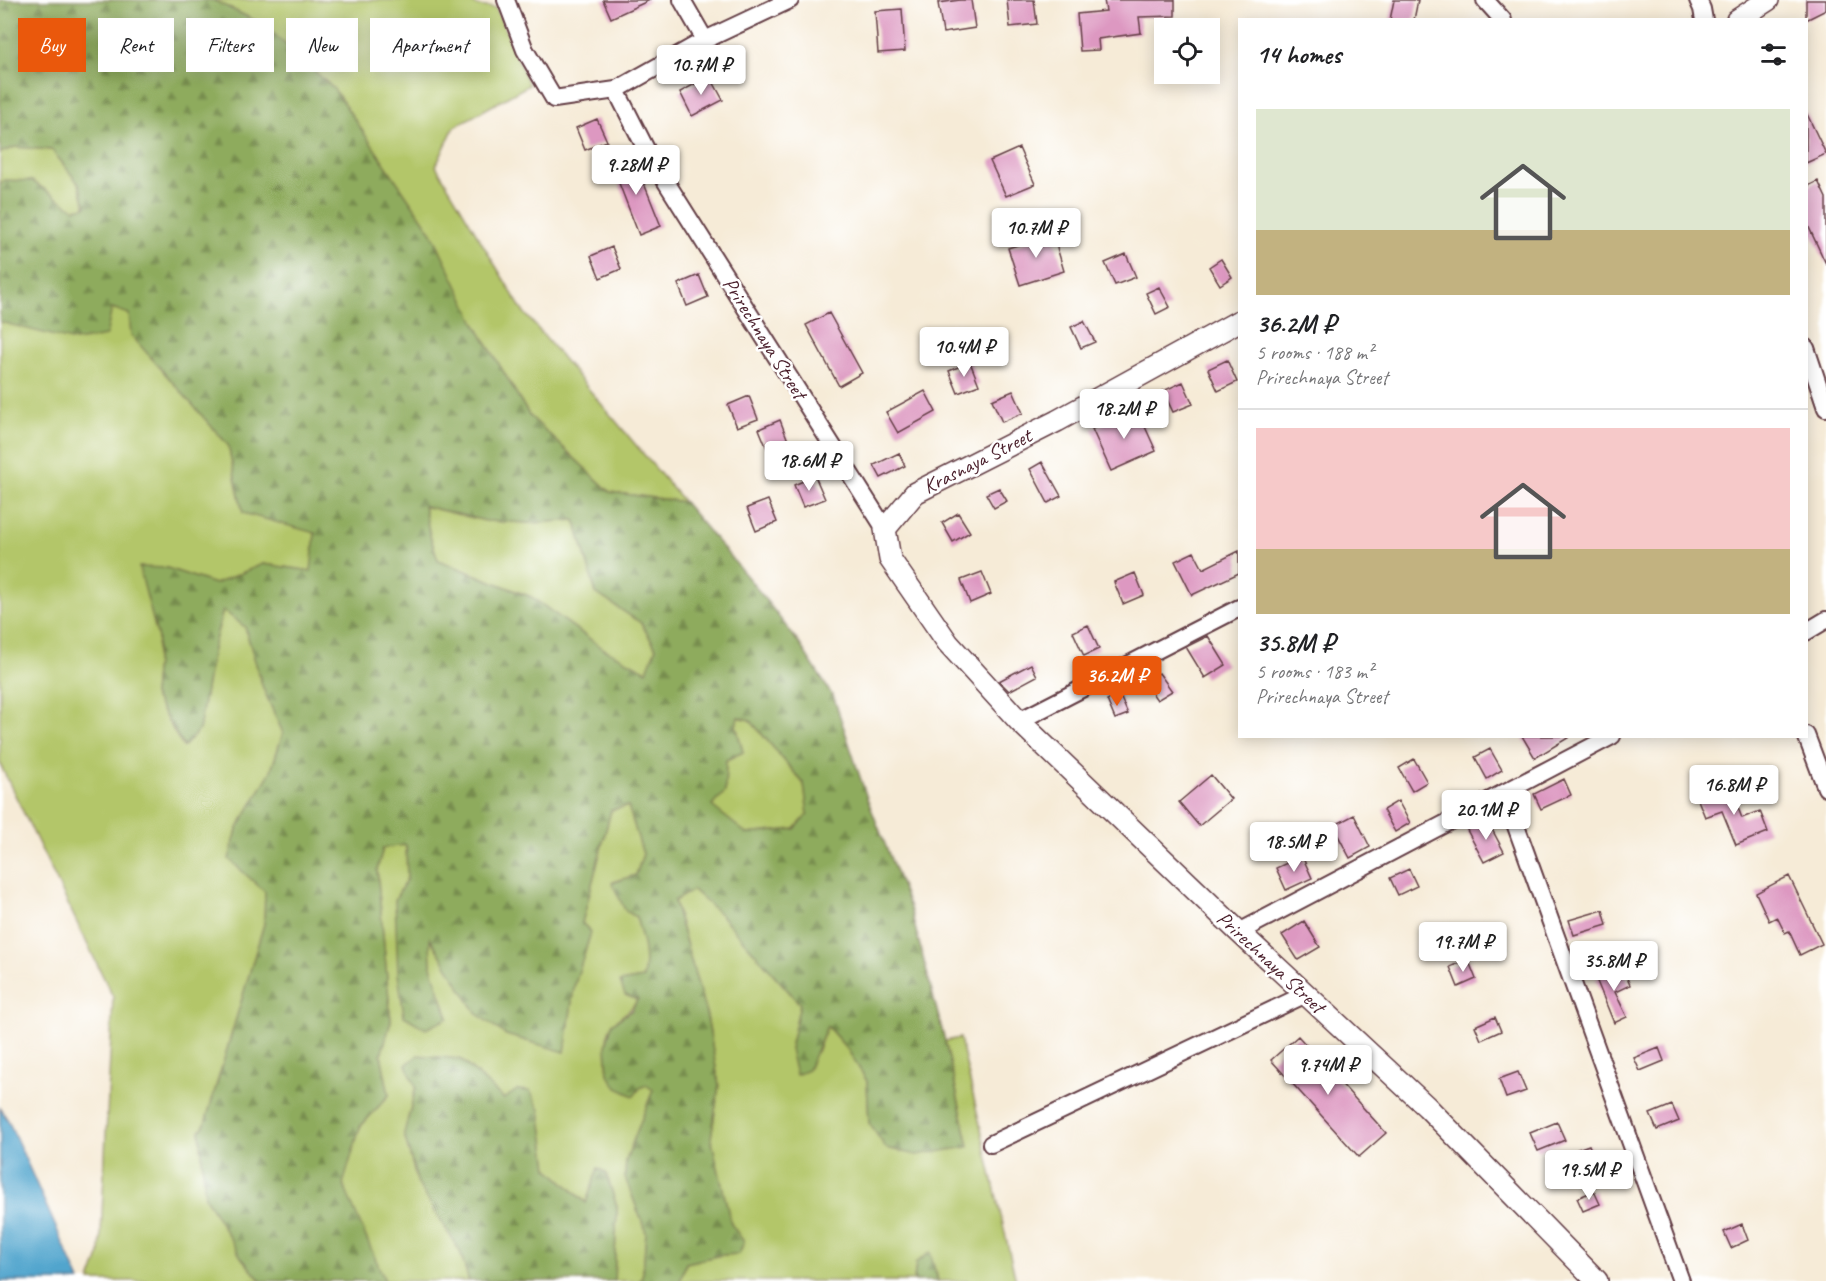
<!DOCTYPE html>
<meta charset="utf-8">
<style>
:root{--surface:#fff;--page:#f6f6f6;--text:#202124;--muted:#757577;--line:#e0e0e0;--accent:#ea580c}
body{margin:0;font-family:Caveat,sans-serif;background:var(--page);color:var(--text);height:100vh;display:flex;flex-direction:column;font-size:22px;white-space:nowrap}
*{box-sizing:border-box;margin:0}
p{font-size:20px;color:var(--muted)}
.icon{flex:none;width:33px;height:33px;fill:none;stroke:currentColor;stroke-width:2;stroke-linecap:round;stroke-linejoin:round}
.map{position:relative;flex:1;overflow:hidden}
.sheet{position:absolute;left:1238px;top:18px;width:570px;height:720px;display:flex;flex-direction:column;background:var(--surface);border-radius:0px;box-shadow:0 3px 15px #0003}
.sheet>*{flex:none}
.guide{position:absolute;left:18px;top:18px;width:570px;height:54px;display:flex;gap:12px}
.controls{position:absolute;left:1154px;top:18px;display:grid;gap:12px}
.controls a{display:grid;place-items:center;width:66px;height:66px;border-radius:0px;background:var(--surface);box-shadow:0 3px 15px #0003;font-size:30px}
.price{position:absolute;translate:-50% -51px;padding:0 14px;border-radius:6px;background:#fff;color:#222;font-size:20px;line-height:39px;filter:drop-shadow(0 2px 3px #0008)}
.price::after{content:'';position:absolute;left:50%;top:36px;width:18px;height:14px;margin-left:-9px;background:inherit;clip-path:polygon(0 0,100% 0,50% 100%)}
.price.selected{background:var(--accent);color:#fff}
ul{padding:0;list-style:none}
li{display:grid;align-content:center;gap:12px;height:318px;padding:0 18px}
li+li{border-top:2px solid var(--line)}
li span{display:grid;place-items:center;height:186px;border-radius:0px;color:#555}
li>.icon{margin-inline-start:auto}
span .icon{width:108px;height:108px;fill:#fffc;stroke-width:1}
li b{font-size:26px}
h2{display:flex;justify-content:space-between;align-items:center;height:72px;padding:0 18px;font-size:26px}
.pill{padding:0 21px;border-radius:0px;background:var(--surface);box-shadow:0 3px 15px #0003;font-size:21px;line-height:54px}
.pill.selected{background:var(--accent);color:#fff}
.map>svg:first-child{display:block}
.grass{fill:#b3c669;stroke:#7e724a;stroke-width:1.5}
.forest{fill:url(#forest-firs);stroke:#6c6544;stroke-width:1.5;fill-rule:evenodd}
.water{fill:#51a5cd;stroke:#4e627c;stroke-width:1.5}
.building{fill:#dd98c1}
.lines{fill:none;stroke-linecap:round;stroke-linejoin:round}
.minor-casing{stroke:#643e45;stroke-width:20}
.tertiary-casing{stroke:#643e45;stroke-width:24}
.minor{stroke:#fff;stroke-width:16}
.tertiary{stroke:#fff;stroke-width:21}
.labels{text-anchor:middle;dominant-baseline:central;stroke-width:5;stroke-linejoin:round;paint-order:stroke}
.street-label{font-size:21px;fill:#4a1f2b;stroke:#fff}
</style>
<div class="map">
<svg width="1826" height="1281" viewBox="0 0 1826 1281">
<defs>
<pattern id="forest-firs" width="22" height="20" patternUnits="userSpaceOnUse" patternTransform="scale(1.5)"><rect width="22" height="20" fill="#8eab5d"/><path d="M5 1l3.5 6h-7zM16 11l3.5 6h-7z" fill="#768b4d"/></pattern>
</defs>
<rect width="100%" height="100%" fill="#fff"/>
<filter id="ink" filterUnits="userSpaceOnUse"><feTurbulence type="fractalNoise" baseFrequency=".0167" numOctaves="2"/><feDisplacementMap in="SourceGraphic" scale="12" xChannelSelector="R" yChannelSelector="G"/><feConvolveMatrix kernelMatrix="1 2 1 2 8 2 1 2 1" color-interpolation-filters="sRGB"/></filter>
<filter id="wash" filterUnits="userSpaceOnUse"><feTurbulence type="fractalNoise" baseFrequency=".008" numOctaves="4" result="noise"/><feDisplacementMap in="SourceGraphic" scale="24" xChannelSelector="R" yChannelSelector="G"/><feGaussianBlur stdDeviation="1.35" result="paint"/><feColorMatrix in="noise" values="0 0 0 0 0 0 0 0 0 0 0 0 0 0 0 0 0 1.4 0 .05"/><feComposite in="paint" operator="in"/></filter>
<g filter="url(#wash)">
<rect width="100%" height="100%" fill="#f6ebd7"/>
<path class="grass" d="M 213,0 L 470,0 L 477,6 L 496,8 L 529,85 L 454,127 L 436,166 L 522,310 L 684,502 L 610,492 L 529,415 L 477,327 L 264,25 Z
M 15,147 L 52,150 L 79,184 L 86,208 L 74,209 L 32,181 L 0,184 L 0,153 Z
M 111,307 L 129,314 L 156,363 L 228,445 L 243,513 L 315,532 L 312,571 L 263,564 L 215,584 L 167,568 L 140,568 L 158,638 L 153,695 L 183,747 L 199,730 L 213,648 L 223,610 L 245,627 L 263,688 L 283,733 L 271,771 L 237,830 L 265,892 L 264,924 L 205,1124 L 200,1131 L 241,1257 L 261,1281 L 90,1281 L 100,1253 L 113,997 L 0,764 L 0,322 Z
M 423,506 L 486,521 L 532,523 L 575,520 L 596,593 L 641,623 L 656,648 L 647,672 L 604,649 L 531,597 L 438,560 L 430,536 Z
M 738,717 L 750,720 L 804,784 L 808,814 L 795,829 L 747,834 L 711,806 L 725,791 L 726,760 L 743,752 L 736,725 Z
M 629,806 L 643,854 L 636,875 L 613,882 L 625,910 L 636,917 C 643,940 648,955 643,978 L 620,982 L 637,1000 C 630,1013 623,1013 614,1023 C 603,1034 607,1060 608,1074 L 640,1088 L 646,1084 L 653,1090 L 626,1160 L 625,1177 L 646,1232 L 643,1273 L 640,1281 L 614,1281 L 617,1207 L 606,1173 L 598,1169 L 587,1203 L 548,1168 L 540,1110 L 504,1099 L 460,1059 L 416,1087 L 404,1134 L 418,1184 L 460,1251 L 469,1281 L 385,1281 L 342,1184 L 360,1127 L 389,1095 L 381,1055 L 391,1021 L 377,869 L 383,848 L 406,844 L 407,878 L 395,900 L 448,1018 L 431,966 L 429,937 L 449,968 L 565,1052 L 574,987 L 591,932 L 582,923 L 611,810 Z
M 693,890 L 721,915 L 800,1004 L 790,1049 L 817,1052 L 827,1026 L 848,1050 L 867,1081 L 869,1123 L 969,1146 L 945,1041 L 960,1038 L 1016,1281 L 938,1281 L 936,1271 L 916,1263 L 914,1281 L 680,1281 L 686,1263 L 721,1255 L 739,1254 L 744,1242 L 731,1224 L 711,1138 L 719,1085 L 707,1016 L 674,900 Z"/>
<path class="forest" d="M 0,0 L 213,0 L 264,25 L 334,89 L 432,233 L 477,327 L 529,415 L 610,492 L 684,502 L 755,586 L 799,643 L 834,698 L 867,798 L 910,908 L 945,1041 L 969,1147 L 916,1155 L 886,1148 L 869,1123 L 867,1081 L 848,1050 L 827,1026 L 808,1070 L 796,1075 L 790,1049 L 800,1004 L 721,915 L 693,890 L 674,901 L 707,1017 L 719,1085 L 711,1138 L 731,1224 L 744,1242 L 739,1254 L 721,1255 L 686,1263 L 680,1281 L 640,1281 L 643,1273 L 646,1232 L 625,1177 L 626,1160 L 653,1090 L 646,1085 L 640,1088 L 634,1096 L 617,1088 L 608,1074 L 606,1046 L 612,1024 L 632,1010 L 637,1000 L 625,995 L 620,982 L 643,978 C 648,957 642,938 636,917 L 625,910 L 612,883 L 636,875 L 643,854 L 628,806 L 611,810 L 582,923 L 591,932 L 574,987 L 565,1052 L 506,1035 L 477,1014 L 430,938 L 431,966 L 448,1018 L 426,1029 L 404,1016 L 398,974 L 395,900 L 407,878 L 406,845 L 383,848 L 377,870 L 391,1021 L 381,1055 L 389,1095 L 360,1127 L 343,1184 L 385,1281 L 261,1281 L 241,1257 L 205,1197 L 200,1131 L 205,1124 L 264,924 L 265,892 L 229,859 L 237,830 L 271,771 L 283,733 L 263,688 L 245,627 L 223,610 L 213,648 L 199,730 L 184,747 L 153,695 L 158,638 L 139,567 L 167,568 L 215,584 L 263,564 L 311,571 L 315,533 L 243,513 L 228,445 L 131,335 L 129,314 L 112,308 L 106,336 L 75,341 L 0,322 L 0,184 L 5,180 L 32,181 L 74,209 L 86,207 L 79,184 L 52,150 L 15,147 L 0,153 ZM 424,506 L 486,521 L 532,523 L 575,520 L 596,593 L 641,623 L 656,648 L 647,671 L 604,649 L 531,597 L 438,560 L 430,536 ZM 738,717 L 750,720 L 804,784 L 808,814 L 795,829 L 747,834 L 712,806 L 725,792 L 726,760 L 743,752 L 736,726 Z
M 418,1055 L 460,1059 L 504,1099 L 517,1090 L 530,1091 L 540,1110 L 548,1168 L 586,1203 L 598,1168 L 606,1173 L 617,1207 L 614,1281 L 469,1281 L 460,1251 L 418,1184 L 404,1134 L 416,1087 L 406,1065 Z
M 930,1252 L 938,1281 L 914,1281 L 916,1263 Z"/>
<path class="water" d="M 0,1108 L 8,1120 L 80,1281 L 0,1281 Z"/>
<g id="blocks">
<path class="building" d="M 603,0 L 650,0 L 611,18 Z
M 960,0 L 971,0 L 975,28 L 943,33 L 938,3 Z
M 1007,0 L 1034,0 L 1037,24 L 1010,27 Z
M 1104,0 L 1175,0 L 1175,16 L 1139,17 L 1141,33 L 1098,39 L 1099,50 L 1080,51 L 1077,14 L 1106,11 Z
M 1394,0 L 1418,0 L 1414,20 L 1390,20 Z
M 1806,0 L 1826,0 L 1826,10 L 1806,20 Z
M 902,9 L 905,51 L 878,53 L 875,11 Z
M 710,76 L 723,100 L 692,116 L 680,92 Z
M 1806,112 L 1826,154 L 1806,163 Z
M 597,119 L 607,141 L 585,150 L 576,128 Z
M 1019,148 L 1035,184 L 1006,196 L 990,161 Z
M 633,156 L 661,226 L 639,235 L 612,165 Z
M 1818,181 L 1826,198 L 1826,264 L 1806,221 L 1806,187 Z
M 1053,234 L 1064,271 L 1020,285 L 1008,248 Z
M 612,247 L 621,269 L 600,278 L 591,256 Z
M 1126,254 L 1136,277 L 1115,285 L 1105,263 Z
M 1221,259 L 1232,277 L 1220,285 L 1209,267 Z
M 699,275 L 708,297 L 687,306 L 678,284 Z
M 1159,287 L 1170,307 L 1156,314 L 1146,293 Z
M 829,313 L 862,373 L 839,386 L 806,325 Z
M 1084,321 L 1095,342 L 1081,348 L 1071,327 Z
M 1227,360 L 1237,382 L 1218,391 L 1208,369 Z
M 970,362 L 979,385 L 958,393 L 949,371 Z
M 1183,382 L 1193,404 L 1173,412 L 1163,391 Z
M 925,391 L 936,412 L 898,433 L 886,412 Z
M 1013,391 L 1023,413 L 1002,422 L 992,400 Z
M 749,396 L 758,419 L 737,427 L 728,405 Z
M 1137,409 L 1156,451 L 1111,471 L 1092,429 Z
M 780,420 L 789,443 L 768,451 L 759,429 Z
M 899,453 L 905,466 L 881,478 L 874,465 Z
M 1042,462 L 1061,496 L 1048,503 L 1030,469 Z
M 815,476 L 825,499 L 803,507 L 794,485 Z
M 999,488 L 1007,501 L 994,508 L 986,494 Z
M 768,500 L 777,522 L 756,531 L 747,508 Z
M 958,513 L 970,532 L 953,542 L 942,523 Z
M 1239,551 L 1239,573 L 1192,595 L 1175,561 L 1194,552 L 1203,569 Z
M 982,572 L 991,594 L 970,603 L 961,580 Z
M 1135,573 L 1144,595 L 1123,604 L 1114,582 Z
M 1088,625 L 1099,649 L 1084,656 L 1073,632 Z
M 1208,636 L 1226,665 L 1205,678 L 1186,647 Z
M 1031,664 L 1037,676 L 1009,691 L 999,681 Z
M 1159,673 L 1172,691 L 1157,700 L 1145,683 Z
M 1119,694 L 1128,714 L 1115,719 L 1107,700 Z
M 1522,736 L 1571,736 L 1535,758 Z
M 1490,749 L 1502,770 L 1487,779 L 1475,757 Z
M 1414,759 L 1427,782 L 1412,791 L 1399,768 Z
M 1211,775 L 1231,799 L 1199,826 L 1179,802 Z
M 1564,779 L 1571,795 L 1541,809 L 1534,794 Z
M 1730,788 L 1742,818 L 1760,811 L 1768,832 L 1736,845 L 1722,811 L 1705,817 L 1698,800 Z
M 1398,801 L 1410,823 L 1395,832 L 1383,810 Z
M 1354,815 L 1370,847 L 1350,858 L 1333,826 Z
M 1487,820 L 1504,852 L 1484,862 L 1467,830 Z
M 1302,856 L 1312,878 L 1286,890 L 1276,868 Z
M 1409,869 L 1417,886 L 1398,895 L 1390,878 Z
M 1789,876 L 1822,944 L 1800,955 L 1789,931 L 1785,933 L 1777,917 L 1769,921 L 1756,893 Z
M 1603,910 L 1607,925 L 1574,935 L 1569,920 Z
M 1304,921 L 1320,947 L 1298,960 L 1282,935 Z
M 1468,959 L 1476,979 L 1458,987 L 1450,967 Z
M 1622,967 L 1630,985 L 1615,992 L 1627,1017 L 1614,1023 L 1596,979 Z
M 1495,1017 L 1501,1031 L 1481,1040 L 1475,1026 Z
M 1298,1036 L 1386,1133 L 1359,1157 L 1271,1060 Z
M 1659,1048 L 1664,1061 L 1640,1071 L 1634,1058 Z
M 1518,1072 L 1526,1091 L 1506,1098 L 1499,1079 Z
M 1672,1105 L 1679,1121 L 1657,1130 L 1650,1114 Z
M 1557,1122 L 1565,1140 L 1538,1151 L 1530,1133 Z
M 1589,1145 L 1598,1167 L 1577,1176 L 1567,1153 Z
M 1594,1191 L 1600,1204 L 1583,1211 L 1577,1198 Z
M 1742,1224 L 1748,1240 L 1731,1248 L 1724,1232 Z"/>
</g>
</g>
<g filter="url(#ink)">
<use href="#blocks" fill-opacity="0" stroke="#643e45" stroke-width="1.5"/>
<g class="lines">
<defs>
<path id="minor" d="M 506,0 L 525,50 L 554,99 L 616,90 L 705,40 L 790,0
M 682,0 L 705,40
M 1485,0 L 1503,20
M 1698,0 L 1702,9 L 1704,20
M 616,90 L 649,155 L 885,529
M 1806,348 L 1826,408
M 1806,632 L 1826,620
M 1019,721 L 1239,608
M 1806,735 L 1826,788
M 1504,793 L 1681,1281
M 1239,932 L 1612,736
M 991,1144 L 1306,994"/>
<path id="tertiary" d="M 1737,20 L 1768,0
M 1239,321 L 1057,421 L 915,493 L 885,529 L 890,559 L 948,643 L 1019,721 L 1239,932 L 1427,1107 L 1597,1281"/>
</defs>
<use href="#minor" class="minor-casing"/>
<use href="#tertiary" class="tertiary-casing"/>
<use href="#minor" class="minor"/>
<use href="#tertiary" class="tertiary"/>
</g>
</g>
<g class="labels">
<g class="street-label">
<text transform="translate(765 338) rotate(58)">Prirechnaya Street</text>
<text transform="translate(977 461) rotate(-27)">Krasnaya Street</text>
<text transform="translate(1271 962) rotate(43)">Prirechnaya Street</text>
</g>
</g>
</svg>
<div class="controls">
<a><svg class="icon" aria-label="locate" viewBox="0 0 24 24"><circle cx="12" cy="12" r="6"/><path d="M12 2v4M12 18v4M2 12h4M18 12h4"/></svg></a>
</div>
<b class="price" style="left:701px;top:96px">10.7M ₽</b>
<b class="price" style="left:636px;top:196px">9.28M ₽</b>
<b class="price" style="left:1036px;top:259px">10.7M ₽</b>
<b class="price" style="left:964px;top:378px">10.4M ₽</b>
<b class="price" style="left:1124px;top:440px">18.2M ₽</b>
<b class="price" style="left:809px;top:492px">18.6M ₽</b>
<b class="price selected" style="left:1117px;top:707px">36.2M ₽</b>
<b class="price" style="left:1734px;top:816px">16.8M ₽</b>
<b class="price" style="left:1486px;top:841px">20.1M ₽</b>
<b class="price" style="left:1294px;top:873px">18.5M ₽</b>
<b class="price" style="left:1463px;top:973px">19.7M ₽</b>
<b class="price" style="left:1614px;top:992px">35.8M ₽</b>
<b class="price" style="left:1328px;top:1096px">9.74M ₽</b>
<b class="price" style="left:1589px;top:1201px">19.5M ₽</b>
<div class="guide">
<a class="pill selected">Buy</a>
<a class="pill">Rent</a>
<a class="pill">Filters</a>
<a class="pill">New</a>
<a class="pill">Apartment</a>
</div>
<section class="sheet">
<h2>14 homes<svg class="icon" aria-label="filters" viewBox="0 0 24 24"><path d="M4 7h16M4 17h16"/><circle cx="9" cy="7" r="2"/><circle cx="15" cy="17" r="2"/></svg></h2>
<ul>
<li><span style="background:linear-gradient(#dfe7d0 65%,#c2b280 0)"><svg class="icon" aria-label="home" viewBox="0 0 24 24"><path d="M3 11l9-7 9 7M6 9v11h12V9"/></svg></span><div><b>36.2M ₽</b><p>5 rooms · 188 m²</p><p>Prirechnaya Street</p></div></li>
<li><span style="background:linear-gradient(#f6c9c9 65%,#c2b280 0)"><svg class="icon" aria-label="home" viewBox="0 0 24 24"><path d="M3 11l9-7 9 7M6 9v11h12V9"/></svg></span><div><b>35.8M ₽</b><p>5 rooms · 183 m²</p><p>Prirechnaya Street</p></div></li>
</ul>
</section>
</div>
